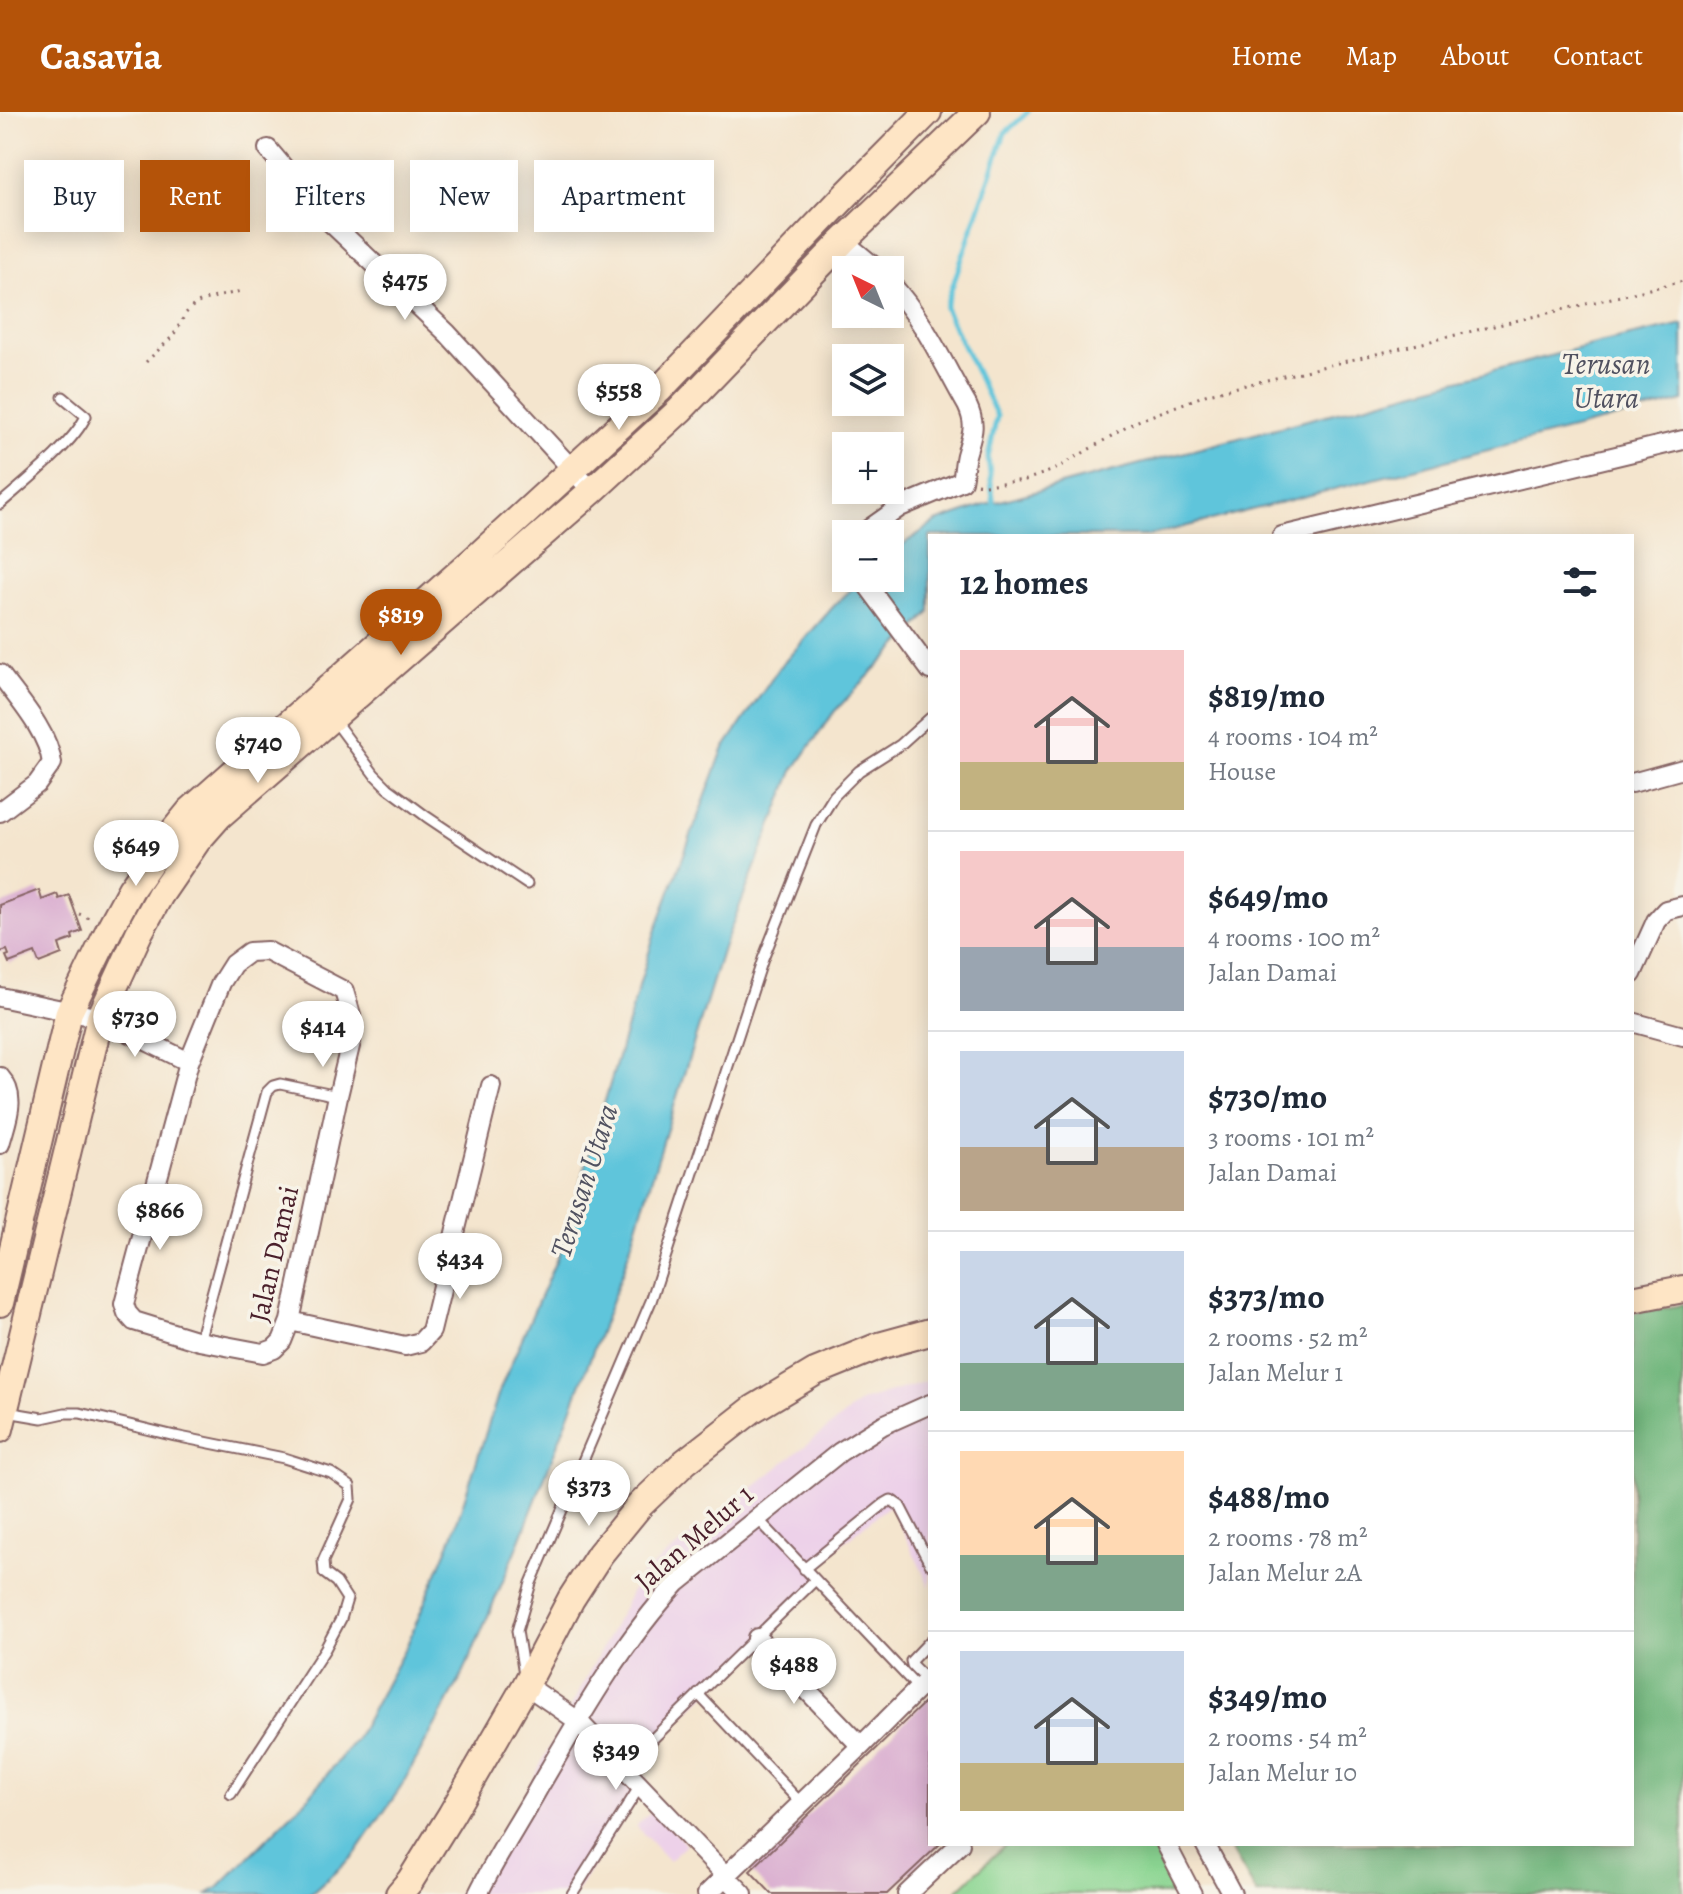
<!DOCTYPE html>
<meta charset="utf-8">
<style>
:root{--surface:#fff;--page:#f2f2f3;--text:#1f2937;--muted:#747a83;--line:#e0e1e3;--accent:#b45309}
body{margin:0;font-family:Alegreya,serif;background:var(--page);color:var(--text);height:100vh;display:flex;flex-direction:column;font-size:30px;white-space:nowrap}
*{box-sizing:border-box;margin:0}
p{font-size:26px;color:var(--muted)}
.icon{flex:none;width:44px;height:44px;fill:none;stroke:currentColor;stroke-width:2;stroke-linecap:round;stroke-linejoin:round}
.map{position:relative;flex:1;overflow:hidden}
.panel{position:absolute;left:928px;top:422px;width:706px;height:1312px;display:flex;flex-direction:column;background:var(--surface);border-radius:0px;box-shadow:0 4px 20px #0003}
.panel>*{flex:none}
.banner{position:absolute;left:24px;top:48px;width:760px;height:72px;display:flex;gap:16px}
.needle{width:52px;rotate:317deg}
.tools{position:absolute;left:832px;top:144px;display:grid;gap:16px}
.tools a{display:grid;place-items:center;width:72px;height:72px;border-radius:0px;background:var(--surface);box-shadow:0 4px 20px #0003;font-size:40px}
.price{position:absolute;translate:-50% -68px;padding:0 18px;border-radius:28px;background:#fff;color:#222;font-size:26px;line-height:52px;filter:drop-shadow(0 2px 4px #0008)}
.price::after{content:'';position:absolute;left:50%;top:48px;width:24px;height:18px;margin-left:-12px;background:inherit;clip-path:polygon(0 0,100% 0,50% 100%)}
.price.current{background:var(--accent);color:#fff}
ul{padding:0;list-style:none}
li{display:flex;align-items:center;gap:24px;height:200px;padding:0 32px}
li+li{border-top:2px solid var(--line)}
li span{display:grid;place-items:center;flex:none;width:224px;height:160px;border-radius:0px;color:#555}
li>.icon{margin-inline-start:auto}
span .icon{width:96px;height:96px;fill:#fffc;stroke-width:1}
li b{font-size:34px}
h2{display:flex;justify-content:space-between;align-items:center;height:96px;padding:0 32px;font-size:34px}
.chip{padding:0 28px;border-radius:0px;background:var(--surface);box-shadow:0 4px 20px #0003;font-size:28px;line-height:72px}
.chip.current{background:var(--accent);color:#fff}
header{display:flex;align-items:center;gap:48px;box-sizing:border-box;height:112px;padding:0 40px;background:var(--accent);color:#fff}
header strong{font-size:38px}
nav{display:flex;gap:44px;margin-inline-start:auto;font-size:28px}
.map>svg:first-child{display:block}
.built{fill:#edd1e9}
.green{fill:#8bd592;stroke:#6a7a5e;stroke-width:2}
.forest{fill:#70b67c;stroke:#5d6a54;stroke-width:2}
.water{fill:#5ec5db;stroke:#547283;stroke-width:2}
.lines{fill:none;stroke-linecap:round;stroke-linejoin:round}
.stream{stroke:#5ec5db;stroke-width:5}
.building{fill:#dbb1d1}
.lane-casing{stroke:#866464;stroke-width:13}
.street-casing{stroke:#866464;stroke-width:22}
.secondary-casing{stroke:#866464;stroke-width:30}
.path{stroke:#866464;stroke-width:3;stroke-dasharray:2 6;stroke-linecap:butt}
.lane{stroke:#fff;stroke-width:9}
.street{stroke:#fff;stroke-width:18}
.secondary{stroke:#fee5c5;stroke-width:26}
.labels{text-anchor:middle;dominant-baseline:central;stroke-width:7;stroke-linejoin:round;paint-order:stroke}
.street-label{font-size:28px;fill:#4a1f2b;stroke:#f7f3e8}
.water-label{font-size:30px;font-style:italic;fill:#505160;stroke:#f7f3e8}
</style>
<header>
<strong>Casavia</strong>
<nav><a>Home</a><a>Map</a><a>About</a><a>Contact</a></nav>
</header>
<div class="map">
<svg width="1683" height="1782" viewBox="0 0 1683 1782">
<rect width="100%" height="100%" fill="#f7f3e8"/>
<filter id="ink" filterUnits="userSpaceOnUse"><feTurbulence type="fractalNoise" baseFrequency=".0125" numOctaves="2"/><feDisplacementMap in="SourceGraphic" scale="16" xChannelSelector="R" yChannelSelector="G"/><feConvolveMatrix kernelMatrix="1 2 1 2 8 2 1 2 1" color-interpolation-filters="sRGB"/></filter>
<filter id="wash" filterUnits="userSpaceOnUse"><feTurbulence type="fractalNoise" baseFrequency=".006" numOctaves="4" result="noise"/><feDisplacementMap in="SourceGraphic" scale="32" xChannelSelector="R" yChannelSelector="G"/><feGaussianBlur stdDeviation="1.8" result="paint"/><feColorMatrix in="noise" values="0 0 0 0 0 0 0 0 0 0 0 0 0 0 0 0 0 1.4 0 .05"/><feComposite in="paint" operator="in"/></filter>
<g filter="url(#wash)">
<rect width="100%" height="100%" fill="#f4e5ce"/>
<path class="built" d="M 930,1268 L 930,1475 L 890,1393 L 813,1455 L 825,1468 L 633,1652 L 648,1668 L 575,1782 L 457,1782 L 508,1714 L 640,1464 L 862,1289 Z
M 653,1697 L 686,1733 L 669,1749 L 636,1714 Z"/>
<path class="green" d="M 1006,1732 L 1153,1732 L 1181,1782 L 954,1782 Z"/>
<path class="forest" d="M 1683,1193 L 1683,1782 L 1257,1782 L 1228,1732 L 1632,1732 L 1632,1201 Z"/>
<path class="water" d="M 1683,212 L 1683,289 L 1148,424 L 930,424 L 930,500 L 834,600 L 793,659 L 723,836 L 623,1159 L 569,1303 L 515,1441 L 463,1562 L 401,1675 L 355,1742 L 311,1782 L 208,1782 L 219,1775 L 307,1687 L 356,1627 L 407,1533 L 452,1425 L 500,1277 L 561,1137 L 656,817 L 723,638 L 780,555 L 833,495 L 863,466 L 890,466 L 890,441 L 936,410 L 985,393 L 1599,231 Z"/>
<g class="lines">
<path class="stream" d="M 994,395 L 988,346 L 997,304 L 945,196 L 1005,21 L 1028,0"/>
</g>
<g id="blocks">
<path class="building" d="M 39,778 L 42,788 L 57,782 L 59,787 L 69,783 L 82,819 L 72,823 L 73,827 L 59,832 L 62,842 L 39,851 L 35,841 L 9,851 L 6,844 L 9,843 L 7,838 L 0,840 L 0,793 Z
M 930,1585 L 930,1732 L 940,1732 L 887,1782 L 772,1782 L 750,1759 Z"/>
</g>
</g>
<g filter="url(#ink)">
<use href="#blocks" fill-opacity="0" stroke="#866464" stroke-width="2"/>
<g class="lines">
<defs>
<path id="lane" d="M 0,392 C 24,371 74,331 86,304 L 63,285
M 334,608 L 374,662 L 388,676 L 427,705 L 527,772
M 199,1229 L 267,980 L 273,974 L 280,972 L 338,984
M 7,1300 L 42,1306 L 65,1301 L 80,1301 L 175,1324 L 284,1346 L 331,1361 L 350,1374 L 351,1387 L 323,1449 L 324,1461 L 336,1470 L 347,1487 L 341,1507 L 325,1537 L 231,1682
M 757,1406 L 918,1576
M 804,1457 L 884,1392 L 891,1388 L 900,1394 L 930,1452
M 524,1562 L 517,1519 L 531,1471 L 651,1189 L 763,847 L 816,713 L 834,684 L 859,659 L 900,633 L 930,606
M 927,1568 L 912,1553 L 911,1549 L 930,1529
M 698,1582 L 801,1691
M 623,1656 L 815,1468
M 572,1782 L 640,1674"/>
<path id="street" d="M 268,37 L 328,108 L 447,221 L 592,379
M 843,129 L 878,158
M 862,422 L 900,395 L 962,369 C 964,360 964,351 966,343 C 972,322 977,314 967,293 C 943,251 923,206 890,171
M 1282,424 L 1683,328
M 862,466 L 930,558
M 0,562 C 19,588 48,620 52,651 L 37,672 L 0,700
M 1632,671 L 1683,657
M 267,839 L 344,879 L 351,903 L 351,930 L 338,984 L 290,1209 L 282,1229 L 274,1237 L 263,1241 L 199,1229 L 134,1209 L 127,1201 L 124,1192 L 189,950 L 221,871 L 233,852 L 249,840 Z
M 1632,862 L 1656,809 L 1666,798 L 1683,794
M 0,885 L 100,906 L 189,950
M 1632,910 L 1683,924
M 0,965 C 18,985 6,1009 0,1032
M 290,1209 L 405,1234 L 421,1230 L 431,1219 L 491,974
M 757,1526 L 861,1634
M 526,1573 L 578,1609 L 743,1782
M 1166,1732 L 1192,1782
M 1205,1732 L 1232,1782
M 478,1782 C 496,1745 519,1711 539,1675 C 580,1605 621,1532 677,1471 L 840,1340 L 883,1313 L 930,1292
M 707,1782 L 861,1634 L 930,1565
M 907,1782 L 960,1732"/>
<path id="secondary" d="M 1632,1187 L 1683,1177
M 0,1191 L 69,900 L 111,814 L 131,777 L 160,736 L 190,699 L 477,445 L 659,278 L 846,83 L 928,0
M 0,1317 L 100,906 L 139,821 L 160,783 L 197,729 L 219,704 L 592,379 L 680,298 L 843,129 L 977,0
M 399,1782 L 410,1769 L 451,1703 L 526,1573 L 571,1487 L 600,1442 L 640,1393 L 685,1350 L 753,1297 L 815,1260 L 879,1234 L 930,1220"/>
</defs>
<use href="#lane" class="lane-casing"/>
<use href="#street" class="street-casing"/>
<use href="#secondary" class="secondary-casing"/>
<path class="path" d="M 146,250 L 173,224 L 186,201 L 194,193 L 204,188 L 241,179
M 977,372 L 984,373 L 1025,368 L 1054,358 L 1135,310 L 1208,282 L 1683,169
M 79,802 L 92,807
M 0,856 L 2,850"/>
<use href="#lane" class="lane"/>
<use href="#street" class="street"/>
<use href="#secondary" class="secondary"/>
</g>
</g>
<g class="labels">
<g class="street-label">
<text transform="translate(274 1142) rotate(-77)">Jalan Damai</text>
<text transform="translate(694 1426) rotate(-41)">Jalan Melur 1</text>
</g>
<g class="water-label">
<text x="1606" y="252">Terusan<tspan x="1606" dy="34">Utara</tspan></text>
<text transform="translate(584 1069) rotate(-72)">Terusan Utara</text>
</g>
</g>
</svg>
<div class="tools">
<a><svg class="needle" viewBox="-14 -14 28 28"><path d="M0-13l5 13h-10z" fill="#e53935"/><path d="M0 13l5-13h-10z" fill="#747a83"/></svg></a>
<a><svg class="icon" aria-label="layers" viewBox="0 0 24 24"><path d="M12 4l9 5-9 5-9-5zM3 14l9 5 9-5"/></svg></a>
<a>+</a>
<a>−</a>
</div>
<b class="price" style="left:405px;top:210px">$475</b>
<b class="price" style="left:619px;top:320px">$558</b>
<b class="price current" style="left:401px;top:545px">$819</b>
<b class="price" style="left:258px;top:673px">$740</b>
<b class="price" style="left:136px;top:776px">$649</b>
<b class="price" style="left:135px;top:947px">$730</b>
<b class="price" style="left:323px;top:957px">$414</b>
<b class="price" style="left:160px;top:1140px">$866</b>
<b class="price" style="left:460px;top:1189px">$434</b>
<b class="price" style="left:589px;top:1416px">$373</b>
<b class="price" style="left:794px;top:1594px">$488</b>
<b class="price" style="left:616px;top:1680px">$349</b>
<div class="banner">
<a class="chip">Buy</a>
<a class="chip current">Rent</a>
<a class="chip">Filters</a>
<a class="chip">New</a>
<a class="chip">Apartment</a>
</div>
<section class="panel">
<h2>12 homes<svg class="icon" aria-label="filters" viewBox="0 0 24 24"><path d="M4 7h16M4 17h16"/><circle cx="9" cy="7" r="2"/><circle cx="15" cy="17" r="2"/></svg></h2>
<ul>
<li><span style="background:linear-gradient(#f6c9c9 70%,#c2b280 0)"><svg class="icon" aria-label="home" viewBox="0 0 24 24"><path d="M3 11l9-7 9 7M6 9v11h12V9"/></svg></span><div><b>$819/mo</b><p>4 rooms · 104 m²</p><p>House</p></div></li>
<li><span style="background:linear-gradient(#f6c9c9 60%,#9aa5b1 0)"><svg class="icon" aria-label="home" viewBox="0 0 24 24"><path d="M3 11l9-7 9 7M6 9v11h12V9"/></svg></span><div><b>$649/mo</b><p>4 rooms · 100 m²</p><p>Jalan Damai</p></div></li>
<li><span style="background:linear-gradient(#c9d6e8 60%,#b9a48a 0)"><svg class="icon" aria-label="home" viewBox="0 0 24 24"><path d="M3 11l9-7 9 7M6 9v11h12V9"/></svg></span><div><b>$730/mo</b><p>3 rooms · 101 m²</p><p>Jalan Damai</p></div></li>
<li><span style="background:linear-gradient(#c9d6e8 70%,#7fa58c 0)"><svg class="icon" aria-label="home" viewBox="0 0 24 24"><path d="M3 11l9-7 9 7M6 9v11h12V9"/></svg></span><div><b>$373/mo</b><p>2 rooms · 52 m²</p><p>Jalan Melur 1</p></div></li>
<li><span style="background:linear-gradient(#ffd9b3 65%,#7fa58c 0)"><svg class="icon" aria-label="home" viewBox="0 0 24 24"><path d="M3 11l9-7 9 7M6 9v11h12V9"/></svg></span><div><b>$488/mo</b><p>2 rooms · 78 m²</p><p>Jalan Melur 2A</p></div></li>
<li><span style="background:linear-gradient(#c9d6e8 70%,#c2b280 0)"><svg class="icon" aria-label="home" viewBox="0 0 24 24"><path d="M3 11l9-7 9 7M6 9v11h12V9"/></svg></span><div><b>$349/mo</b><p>2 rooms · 54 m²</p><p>Jalan Melur 10</p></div></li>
</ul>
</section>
</div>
